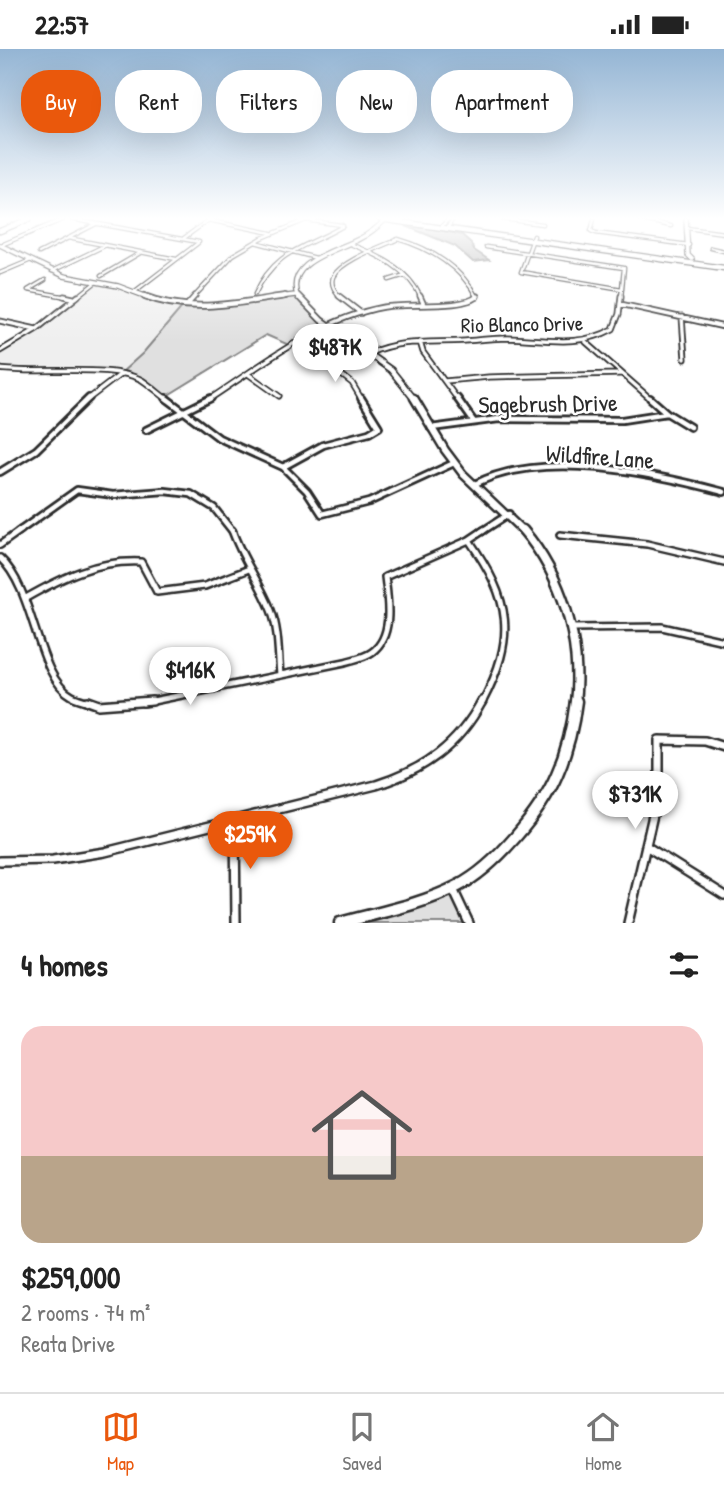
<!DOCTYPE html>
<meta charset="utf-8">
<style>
:root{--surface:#fff;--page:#f2f2f2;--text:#222;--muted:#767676;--line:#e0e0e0;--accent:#ea580c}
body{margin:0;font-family:"Patrick Hand",sans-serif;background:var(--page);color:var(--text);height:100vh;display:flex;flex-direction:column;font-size:26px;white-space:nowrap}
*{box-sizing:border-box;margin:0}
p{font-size:23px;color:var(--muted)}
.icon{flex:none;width:38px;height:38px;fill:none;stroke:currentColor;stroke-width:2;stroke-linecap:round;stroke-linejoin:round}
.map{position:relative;height:874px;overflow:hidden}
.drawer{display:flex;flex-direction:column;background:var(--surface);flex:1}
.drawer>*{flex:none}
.top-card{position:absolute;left:21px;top:21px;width:682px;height:63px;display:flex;gap:14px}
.price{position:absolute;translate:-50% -60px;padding:0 16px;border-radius:24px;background:#fff;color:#222;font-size:23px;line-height:46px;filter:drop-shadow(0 2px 4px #0008)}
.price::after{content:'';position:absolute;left:50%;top:42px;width:21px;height:16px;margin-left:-10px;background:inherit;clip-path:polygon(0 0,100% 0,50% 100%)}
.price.on{background:var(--accent);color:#fff}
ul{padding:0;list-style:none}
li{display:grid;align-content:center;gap:14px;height:371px;padding:0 21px}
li+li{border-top:2px solid var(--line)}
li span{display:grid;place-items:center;height:217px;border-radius:21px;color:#555}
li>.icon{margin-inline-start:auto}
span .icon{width:126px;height:126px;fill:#fffc;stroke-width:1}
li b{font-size:30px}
h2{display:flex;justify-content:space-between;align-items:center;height:84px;padding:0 21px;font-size:30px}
.pill{padding:0 24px;border-radius:28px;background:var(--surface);box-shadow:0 7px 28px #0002;font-size:24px;line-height:63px}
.pill.on{background:var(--accent);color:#fff}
.status{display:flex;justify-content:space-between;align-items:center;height:49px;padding:0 35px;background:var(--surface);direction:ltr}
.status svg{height:19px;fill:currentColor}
.tab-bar{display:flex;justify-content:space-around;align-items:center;height:98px;border-top:2px solid var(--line);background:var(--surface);font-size:19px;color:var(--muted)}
.tab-bar a{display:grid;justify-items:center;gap:4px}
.tab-bar .on{color:var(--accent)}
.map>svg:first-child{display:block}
.built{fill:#efefef}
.green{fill:#e0e0e0;stroke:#868686;stroke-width:2}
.water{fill:#b6b6b6;stroke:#7e7e7e;stroke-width:2}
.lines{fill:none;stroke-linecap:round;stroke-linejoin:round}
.minor-far4-casing{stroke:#2b2b2b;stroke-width:5}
.minor-far3-casing{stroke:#2b2b2b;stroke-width:7}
.minor-far2-casing{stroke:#2b2b2b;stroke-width:10}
.minor-far1-casing{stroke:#2b2b2b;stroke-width:10}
.minor-casing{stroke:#2b2b2b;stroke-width:12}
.tertiary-far4-casing{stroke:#2b2b2b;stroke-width:6}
.tertiary-far3-casing{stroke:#2b2b2b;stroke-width:8}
.tertiary-far2-casing{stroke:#2b2b2b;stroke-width:11}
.tertiary-far1-casing{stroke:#2b2b2b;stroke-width:13}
.tertiary-casing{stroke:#2b2b2b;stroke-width:15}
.secondary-casing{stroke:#2b2b2b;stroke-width:7}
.minor-far4{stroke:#fff;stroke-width:2.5}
.minor-far3{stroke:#fff;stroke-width:3.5}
.minor-far2{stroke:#fff;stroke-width:4.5}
.minor-far1{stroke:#fff;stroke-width:5}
.minor{stroke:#fff;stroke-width:7}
.tertiary-far4{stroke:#fff;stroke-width:3.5}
.tertiary-far3{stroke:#fff;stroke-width:4.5}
.tertiary-far2{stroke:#fff;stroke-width:6}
.tertiary-far1{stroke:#fff;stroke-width:8}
.tertiary{stroke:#fff;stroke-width:10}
.secondary{stroke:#fff;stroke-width:4.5}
.labels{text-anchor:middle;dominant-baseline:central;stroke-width:5;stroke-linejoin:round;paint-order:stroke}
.far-street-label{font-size:21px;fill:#2b2b2b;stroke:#fff}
.street-label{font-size:24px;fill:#2b2b2b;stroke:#fff}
</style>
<div class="status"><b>22:57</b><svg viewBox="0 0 49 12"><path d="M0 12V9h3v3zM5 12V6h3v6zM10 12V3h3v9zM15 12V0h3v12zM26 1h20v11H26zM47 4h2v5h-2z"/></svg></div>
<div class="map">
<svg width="724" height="874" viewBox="0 0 724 874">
<rect width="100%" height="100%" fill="#fff"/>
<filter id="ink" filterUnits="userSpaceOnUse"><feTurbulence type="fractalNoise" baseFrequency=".0143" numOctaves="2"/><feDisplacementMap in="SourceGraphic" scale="14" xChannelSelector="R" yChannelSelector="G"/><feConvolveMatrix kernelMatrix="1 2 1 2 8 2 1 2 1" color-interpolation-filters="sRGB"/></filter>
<g filter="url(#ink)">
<path class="built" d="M 97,232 L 161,254 L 183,257 L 143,304 L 121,324 L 109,322 L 25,324 L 0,320 L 0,302 L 37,280 Z"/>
<path class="green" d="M 295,246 L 302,256 L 331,276 L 291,297 L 266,286 L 165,348 L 149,335 L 121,324 L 143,304 L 183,257 L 200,257 Z
M 453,839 L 473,874 L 336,874 Z"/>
<path class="water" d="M 415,176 L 462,186 L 470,193 L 474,201 L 489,211 L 473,213 L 455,197 L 406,177 Z"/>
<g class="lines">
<defs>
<path id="minor-far4" d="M 71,170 L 199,193
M 298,170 L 342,176
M 503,170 L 543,175
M 594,170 L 591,182 L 596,184 L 689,196
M 638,170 L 671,177
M 208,171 L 271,184
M 442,177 L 448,170
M 448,178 L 453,170
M 687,179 L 724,184
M 534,187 L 521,223 L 622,240
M 68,189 L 176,210
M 184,189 L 210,170
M 255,193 L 316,209
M 350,195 C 378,206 408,219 421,249
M 1,196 L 64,170
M 486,198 L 624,219 L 621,249
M 711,199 L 724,202
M 39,204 L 96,175
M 52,222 L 104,197
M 0,224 L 31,211
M 101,227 L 140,204
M 45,231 L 28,241 L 73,249
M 389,231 L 405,226
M 134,243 L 198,194
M 255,245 C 275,201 305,199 343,177
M 76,249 L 96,233
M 193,249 L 233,206 L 262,189 L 306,171
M 341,249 C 336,243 330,237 333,228 C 340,212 383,197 398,190 C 430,199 463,220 477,249"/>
<path id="minor-far3" d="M 64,247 L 73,249
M 339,247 L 361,264
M 420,247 L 424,256
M 620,255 L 724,278
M 187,256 L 195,247
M 682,268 L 685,310
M 0,272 L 36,280
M 298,292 L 352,334 L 362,351
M 420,293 L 423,303 L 458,351
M 586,293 L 652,351
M 0,302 L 37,280 L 78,247
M 370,304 C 401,290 432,294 465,292 C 479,291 494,289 508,289 C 546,290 578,299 613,280 L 619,265 L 621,247
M 0,320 C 39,326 112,314 142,331 C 151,337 160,345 168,351
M 248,325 L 279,347
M 445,332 L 489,328 L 620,325
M 87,351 L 121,325
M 208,351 C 262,316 318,270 384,258 C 405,254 466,260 477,247"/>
<path id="minor-far2" d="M 166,349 L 219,389 L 283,418 L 307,442 L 322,465 L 369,453 L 454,414
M 457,349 L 474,373
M 650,349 L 667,364 L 690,378
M 431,379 L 499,370 L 622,371 L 667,364
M 146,381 L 211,349
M 283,418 L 323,396 L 369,384 L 379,378 L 361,349
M 0,423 L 36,401 L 89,349
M 475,435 C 542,400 653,424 724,443
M 18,483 L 77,441 L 113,446 L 165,442 L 191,445 L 214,459 L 233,483
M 481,483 L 509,465"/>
<path id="minor-far1" d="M 232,481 C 242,510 260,533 271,561 C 279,581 278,605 280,626
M 560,486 L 647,495 L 724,513
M 469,491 C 511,552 517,587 482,654
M 0,496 L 21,481
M 0,509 C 36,542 36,628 72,647 C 78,650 86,652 93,654
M 26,549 C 63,528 97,511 141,513 L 157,543 L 205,537 L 249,520
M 572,579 L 662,578 L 724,592
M 143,654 L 345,613 C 354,610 364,609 372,603 C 394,587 388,552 385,528 L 469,491 L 484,481"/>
<path id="minor" d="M 88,652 L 99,656 L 152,652
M 235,771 L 236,874
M 646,797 L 724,846
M 0,812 L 53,811 L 105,803 L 376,736 C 424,721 458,697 482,652
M 453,840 L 469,874
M 628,874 L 659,740 L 659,691 L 705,692 L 724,698"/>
<path id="tertiary-far4" d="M 686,170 L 688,206 L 692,210
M 0,196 L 64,227 L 118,237 L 150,249
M 272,249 L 295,246
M 298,249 C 283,213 336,202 359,190 C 369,185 378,178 386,170"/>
<path id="tertiary-far3" d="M 145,247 C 189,265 239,254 285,247
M 298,247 L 321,271 L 391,321 L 415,351"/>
<path id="tertiary-far2" d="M 414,349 L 445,401 L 463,425 L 524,483"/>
<path id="tertiary-far1" d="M 523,481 C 563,528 582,593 575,654"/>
<path id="tertiary" d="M 340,874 C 380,863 421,856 458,837 C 495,818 541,763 557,725 C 567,702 573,677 576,652"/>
<path id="secondary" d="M 380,170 L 724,219
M 0,182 L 29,170"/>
</defs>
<use href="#minor-far4" class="minor-far4-casing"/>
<use href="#minor-far3" class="minor-far3-casing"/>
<use href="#minor-far2" class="minor-far2-casing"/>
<use href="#minor-far1" class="minor-far1-casing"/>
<use href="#minor" class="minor-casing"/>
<use href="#tertiary-far4" class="tertiary-far4-casing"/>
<use href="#tertiary-far3" class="tertiary-far3-casing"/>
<use href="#tertiary-far2" class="tertiary-far2-casing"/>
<use href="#tertiary-far1" class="tertiary-far1-casing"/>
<use href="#tertiary" class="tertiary-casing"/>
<use href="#secondary" class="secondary-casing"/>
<use href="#minor-far4" class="minor-far4"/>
<use href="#minor-far3" class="minor-far3"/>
<use href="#minor-far2" class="minor-far2"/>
<use href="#minor-far1" class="minor-far1"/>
<use href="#minor" class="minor"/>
<use href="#tertiary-far4" class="tertiary-far4"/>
<use href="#tertiary-far3" class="tertiary-far3"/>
<use href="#tertiary-far2" class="tertiary-far2"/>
<use href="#tertiary-far1" class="tertiary-far1"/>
<use href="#tertiary" class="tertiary"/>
<use href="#secondary" class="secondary"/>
</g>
</g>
<linearGradient id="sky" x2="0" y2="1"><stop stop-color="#94b5d4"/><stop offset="0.58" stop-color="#fff"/><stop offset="1" stop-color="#fff" stop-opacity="0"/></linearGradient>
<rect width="724" height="292" fill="url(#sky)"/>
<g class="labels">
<g class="far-street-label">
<text transform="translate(522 275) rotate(-1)">Rio Blanco Drive</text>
</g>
<g class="street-label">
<text transform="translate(548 354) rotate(-1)">Sagebrush Drive</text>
<text transform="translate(600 407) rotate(4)">Wildfire Lane</text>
</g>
</g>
</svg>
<b class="price" style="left:335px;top:335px">$487K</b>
<b class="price" style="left:190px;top:658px">$416K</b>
<b class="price" style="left:635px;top:782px">$731K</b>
<b class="price on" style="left:250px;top:822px">$259K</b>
<div class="top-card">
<a class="pill on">Buy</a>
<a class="pill">Rent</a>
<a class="pill">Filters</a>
<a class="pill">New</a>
<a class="pill">Apartment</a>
</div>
</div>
<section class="drawer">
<h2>4 homes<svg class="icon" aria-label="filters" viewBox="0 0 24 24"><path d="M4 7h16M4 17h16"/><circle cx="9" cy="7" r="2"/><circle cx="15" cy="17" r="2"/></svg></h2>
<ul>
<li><span style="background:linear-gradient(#f6c9c9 60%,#b9a48a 0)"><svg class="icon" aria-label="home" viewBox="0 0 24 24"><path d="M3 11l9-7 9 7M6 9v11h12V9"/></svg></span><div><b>$259,000</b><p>2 rooms · 74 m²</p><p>Reata Drive</p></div></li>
</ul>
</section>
<nav class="tab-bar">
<a class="on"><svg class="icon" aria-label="map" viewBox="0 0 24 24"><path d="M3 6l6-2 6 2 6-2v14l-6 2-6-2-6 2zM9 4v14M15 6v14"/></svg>Map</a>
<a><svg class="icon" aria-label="saved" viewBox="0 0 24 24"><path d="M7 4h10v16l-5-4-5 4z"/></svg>Saved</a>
<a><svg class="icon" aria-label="home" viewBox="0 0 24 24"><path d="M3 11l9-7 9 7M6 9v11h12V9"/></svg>Home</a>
</nav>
